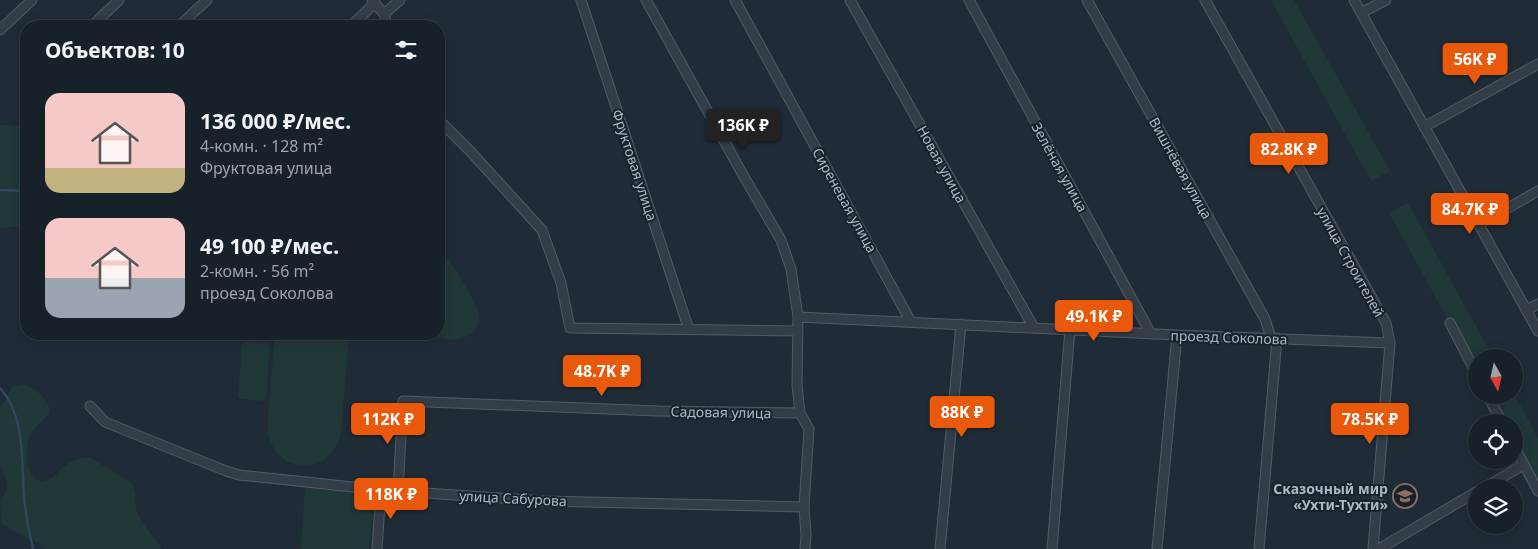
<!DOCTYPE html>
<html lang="ru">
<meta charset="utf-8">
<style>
:root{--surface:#172129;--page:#202931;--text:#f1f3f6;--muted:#9ea3a8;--line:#363e46;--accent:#ea580c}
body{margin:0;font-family:"Noto Sans",sans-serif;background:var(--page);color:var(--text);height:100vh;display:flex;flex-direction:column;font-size:19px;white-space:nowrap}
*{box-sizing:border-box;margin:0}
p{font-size:16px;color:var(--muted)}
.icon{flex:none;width:28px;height:28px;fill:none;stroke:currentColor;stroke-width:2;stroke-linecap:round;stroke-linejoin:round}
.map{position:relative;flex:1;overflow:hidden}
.drawer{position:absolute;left:20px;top:20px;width:425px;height:320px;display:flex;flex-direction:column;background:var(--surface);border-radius:20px;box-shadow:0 2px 12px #0003,0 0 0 1px var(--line)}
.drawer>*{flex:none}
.needle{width:32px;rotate:172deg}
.tools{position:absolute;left:1468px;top:349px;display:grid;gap:10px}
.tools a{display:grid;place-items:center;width:55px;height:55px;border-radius:50%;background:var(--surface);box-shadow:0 2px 12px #0003,0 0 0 1px var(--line);font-size:25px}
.price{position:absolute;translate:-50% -42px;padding:0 11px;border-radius:5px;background:var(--accent);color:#fff;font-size:16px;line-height:32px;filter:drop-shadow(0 1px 2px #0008)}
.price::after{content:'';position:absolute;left:50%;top:30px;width:15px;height:11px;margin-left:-8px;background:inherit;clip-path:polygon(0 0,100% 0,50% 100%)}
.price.current{background:#222;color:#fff}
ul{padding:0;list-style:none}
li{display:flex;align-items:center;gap:15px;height:125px;padding:0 25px}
li span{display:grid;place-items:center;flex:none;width:140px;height:100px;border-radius:15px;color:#555}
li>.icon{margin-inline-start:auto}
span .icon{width:60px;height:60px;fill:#fffc;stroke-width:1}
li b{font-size:21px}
h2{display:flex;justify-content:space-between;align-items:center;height:60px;padding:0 25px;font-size:21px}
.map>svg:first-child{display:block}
.green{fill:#213838}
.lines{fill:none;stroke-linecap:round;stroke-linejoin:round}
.stream{stroke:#30475e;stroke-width:2.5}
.minor-casing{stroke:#505b66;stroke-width:11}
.minor{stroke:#333d48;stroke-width:9}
.labels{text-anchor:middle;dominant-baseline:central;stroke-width:4;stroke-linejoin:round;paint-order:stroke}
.street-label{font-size:14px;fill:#adb8c5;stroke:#18222c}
.poi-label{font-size:14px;font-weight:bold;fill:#adb8c5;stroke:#18222c;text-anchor:end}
</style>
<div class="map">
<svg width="1538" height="549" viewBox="0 0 1538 549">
<rect width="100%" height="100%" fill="#1f2c37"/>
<path class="green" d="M 1271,0 L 1294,0 L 1390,171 L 1371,181 Z
M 0,125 L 26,126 L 26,226 L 0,228 Z
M 1408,203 L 1493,357 L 1476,358 L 1476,370 L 1389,213 Z
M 439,250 C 450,259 457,272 464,284 C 474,302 492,324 465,337 C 454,342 441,339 431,334 L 439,334 Z
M 275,334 L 349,334 L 341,433 C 329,480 271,475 267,426 Z
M 245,342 L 267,343 L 270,346 L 266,398 L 264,401 L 240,399 L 238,397 L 242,344 Z
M 22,384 C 34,387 56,402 47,416 C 43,421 37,425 33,430 C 25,442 24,466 34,477 C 46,491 60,468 69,463 C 76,459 83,457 91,458 L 130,482 C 139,492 133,502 137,512 C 143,525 154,537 162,549 L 46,549 C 33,537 15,535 1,523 L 0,502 L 6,492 L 7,483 L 0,464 L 0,406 L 3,403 L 13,386 Z
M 1514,394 L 1538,438 L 1538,481 L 1514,437 L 1514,422 L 1506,422 L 1490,395 Z
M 305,487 L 363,491 C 378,503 370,532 369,549 L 301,549 Z"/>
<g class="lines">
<path class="stream" d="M 0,190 L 26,191
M 0,388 C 26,417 21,460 24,496 C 25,514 29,531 33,549"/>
<defs>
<path id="minor" d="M 372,0 L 384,14 L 388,26
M 581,0 L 689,330
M 646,0 L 743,175 L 781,240 L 791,269 L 798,317 L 797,385 L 800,413 L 809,429 L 804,507 L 806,535 L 805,549
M 735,0 L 911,322
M 850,0 L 1034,328
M 969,0 L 1151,334
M 1087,0 L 1265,319 L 1271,338
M 1205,0 L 1386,323 L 1390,343 L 1373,549
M 1354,0 L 1538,331
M 1361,13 L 1386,0
M 384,14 L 400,0
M 92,26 L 119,0
M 179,26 L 207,0
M 351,26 L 375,3
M 0,30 L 32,0
M 439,120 L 470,151 L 542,230 L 561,283 L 570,328 L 798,331
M 1424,127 L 1538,64
M 1478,225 L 1538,191
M 1526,310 L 1538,304
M 798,317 L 1177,335 L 1390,343
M 1450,323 L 1476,373
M 1487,395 L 1502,422
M 90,406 L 105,422 L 226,471 L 239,475 L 381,490 L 543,501 L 804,507
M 1514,446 L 1538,491
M 1484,488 L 1523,465
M 398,491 L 403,401 L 658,411 L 800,413
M 377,549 L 381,490
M 940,549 L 961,324
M 1052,549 L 1070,329
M 1157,549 L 1177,335
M 1259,549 L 1277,338
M 1379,549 L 1476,492"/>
</defs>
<use href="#minor" class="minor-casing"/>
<use href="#minor" class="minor"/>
</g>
<defs>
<symbol id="school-ring" viewBox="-11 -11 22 22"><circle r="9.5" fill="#18222c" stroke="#8d6e63" stroke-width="1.5"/><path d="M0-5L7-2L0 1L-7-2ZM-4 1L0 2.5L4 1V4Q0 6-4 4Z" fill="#8d6e63"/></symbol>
</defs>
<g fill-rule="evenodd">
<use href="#school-ring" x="1391" y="482" width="28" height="28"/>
</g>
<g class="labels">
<g class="street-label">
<text transform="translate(942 164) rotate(61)">Новая улица</text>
<text transform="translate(635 165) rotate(72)">Фруктовая улица</text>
<text transform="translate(1060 167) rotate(61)">Зелёная улица</text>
<text transform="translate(1181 168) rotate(61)">Вишнёвая улица</text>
<text transform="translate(845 200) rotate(61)">Сиреневая улица</text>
<text transform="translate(1351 262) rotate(61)">улица Строителей</text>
<text transform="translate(1229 337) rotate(2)">проезд Соколова</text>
<text transform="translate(721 412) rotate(1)">Садовая улица</text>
<text transform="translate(513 498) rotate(3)">улица Сабурова</text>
</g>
<g class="poi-label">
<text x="1388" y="488">Сказочный мир<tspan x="1388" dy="16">«Ухти-Тухти»</tspan></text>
</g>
</g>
</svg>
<div class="tools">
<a><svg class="needle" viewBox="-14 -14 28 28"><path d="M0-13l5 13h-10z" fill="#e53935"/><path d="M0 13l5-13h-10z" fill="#9ea3a8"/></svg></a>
<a><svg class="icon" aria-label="locate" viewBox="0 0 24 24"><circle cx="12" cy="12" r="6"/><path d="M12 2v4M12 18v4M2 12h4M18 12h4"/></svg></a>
<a><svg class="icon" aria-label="layers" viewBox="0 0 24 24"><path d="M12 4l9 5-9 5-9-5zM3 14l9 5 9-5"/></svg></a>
</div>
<b class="price" style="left:1475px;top:85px">56K ₽</b>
<b class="price current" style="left:743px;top:151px">136K ₽</b>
<b class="price" style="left:1289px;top:175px">82.8K ₽</b>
<b class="price" style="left:1470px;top:235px">84.7K ₽</b>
<b class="price" style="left:1094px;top:342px">49.1K ₽</b>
<b class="price" style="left:602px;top:397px">48.7K ₽</b>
<b class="price" style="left:962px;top:438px">88K ₽</b>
<b class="price" style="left:388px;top:445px">112K ₽</b>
<b class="price" style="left:1370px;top:445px">78.5K ₽</b>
<b class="price" style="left:391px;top:520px">118K ₽</b>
<section class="drawer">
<h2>Объектов: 10<svg class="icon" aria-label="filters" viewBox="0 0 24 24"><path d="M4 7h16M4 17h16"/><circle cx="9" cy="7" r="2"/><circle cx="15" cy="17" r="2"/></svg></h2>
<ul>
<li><span style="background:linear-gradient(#f6c9c9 75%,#c2b280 0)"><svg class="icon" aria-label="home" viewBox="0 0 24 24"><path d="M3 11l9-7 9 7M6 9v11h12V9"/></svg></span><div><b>136 000 ₽/мес.</b><p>4-комн. · 128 m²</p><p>Фруктовая улица</p></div></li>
<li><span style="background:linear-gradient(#f6c9c9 60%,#9aa5b1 0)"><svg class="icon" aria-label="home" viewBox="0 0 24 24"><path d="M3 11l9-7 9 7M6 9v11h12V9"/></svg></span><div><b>49 100 ₽/мес.</b><p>2-комн. · 56 m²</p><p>проезд Соколова</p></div></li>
</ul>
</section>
</div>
